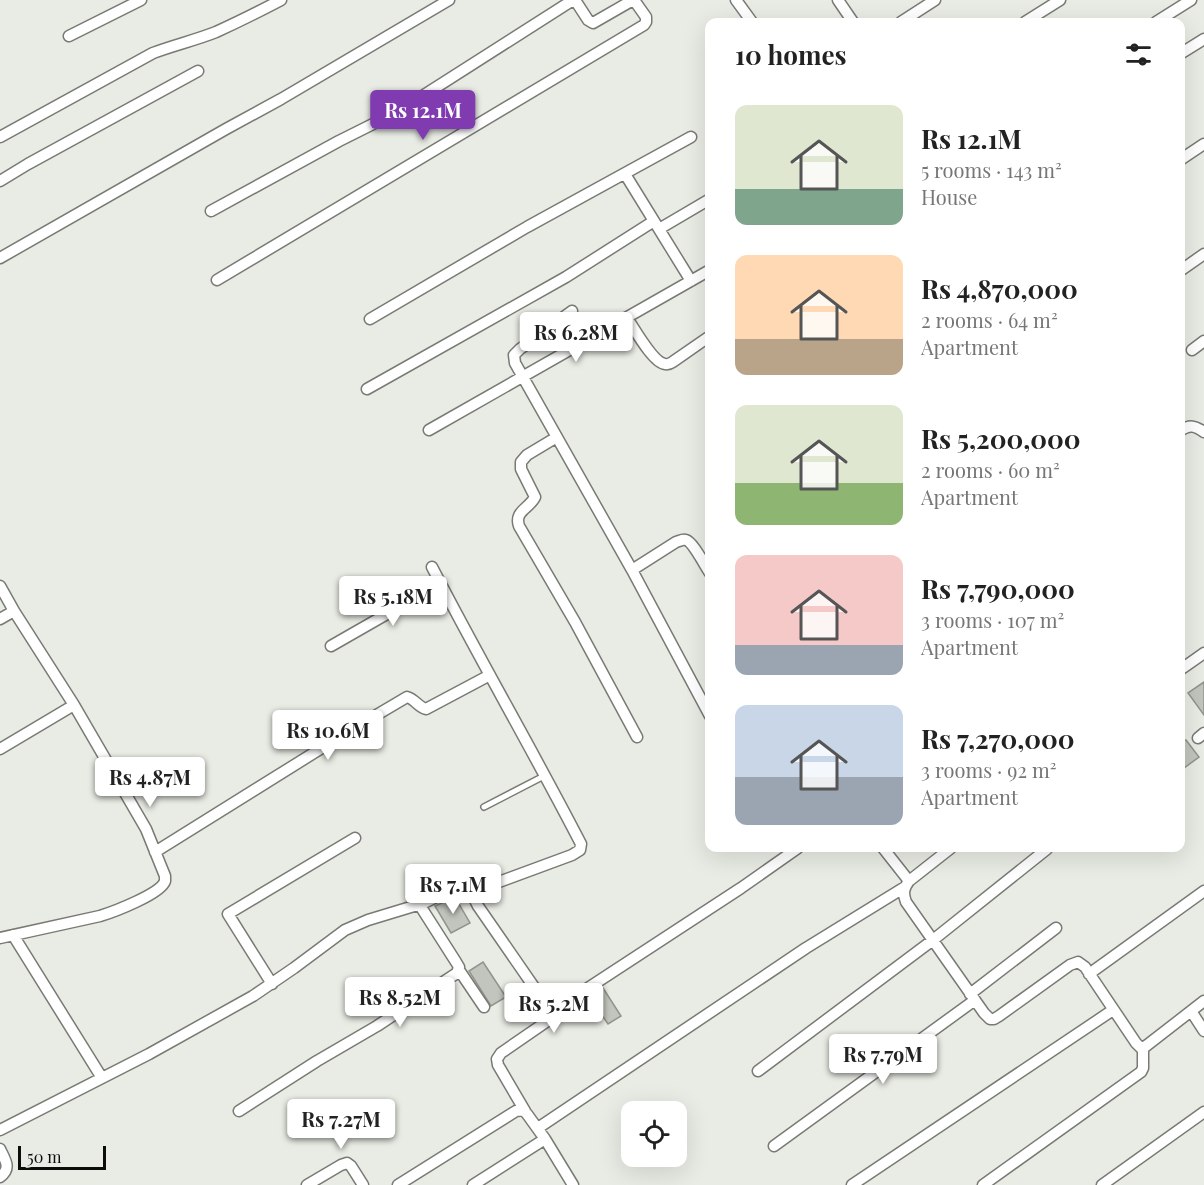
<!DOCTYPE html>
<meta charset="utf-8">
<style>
:root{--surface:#fff;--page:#f6f6f6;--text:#222;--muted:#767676;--accent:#7f3baf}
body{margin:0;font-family:"Playfair Display",serif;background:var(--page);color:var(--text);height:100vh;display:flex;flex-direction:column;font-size:22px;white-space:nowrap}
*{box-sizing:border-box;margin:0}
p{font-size:20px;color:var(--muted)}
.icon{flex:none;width:33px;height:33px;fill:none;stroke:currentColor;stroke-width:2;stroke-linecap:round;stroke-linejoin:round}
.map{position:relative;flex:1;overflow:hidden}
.sheet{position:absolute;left:705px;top:18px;width:480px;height:834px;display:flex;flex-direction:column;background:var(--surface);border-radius:12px;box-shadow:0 6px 24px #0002}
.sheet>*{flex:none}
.buttons{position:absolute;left:621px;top:1101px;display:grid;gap:12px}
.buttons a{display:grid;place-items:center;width:66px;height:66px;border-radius:12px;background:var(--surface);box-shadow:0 6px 24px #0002;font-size:30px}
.scale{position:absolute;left:18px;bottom:15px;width:88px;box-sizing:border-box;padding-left:6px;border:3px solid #0c0d0a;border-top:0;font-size:16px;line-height:21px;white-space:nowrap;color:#0c0d0a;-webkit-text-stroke:4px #e8ece4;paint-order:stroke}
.price{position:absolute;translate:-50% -51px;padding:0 14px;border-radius:6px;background:#fff;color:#222;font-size:20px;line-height:39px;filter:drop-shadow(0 2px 3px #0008)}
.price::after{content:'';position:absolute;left:50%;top:36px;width:18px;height:14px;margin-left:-9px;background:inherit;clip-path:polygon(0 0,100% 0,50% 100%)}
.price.on{background:var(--accent);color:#fff}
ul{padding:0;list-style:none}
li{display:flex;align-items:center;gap:18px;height:150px;padding:0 30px}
li span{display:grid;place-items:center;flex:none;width:168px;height:120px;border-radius:12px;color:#555}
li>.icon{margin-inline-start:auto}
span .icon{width:72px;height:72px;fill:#fffc;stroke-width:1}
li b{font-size:26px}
h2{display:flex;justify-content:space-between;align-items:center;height:72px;padding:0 30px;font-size:26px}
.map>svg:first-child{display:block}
.building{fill:#c1c5bd;stroke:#90948c;stroke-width:1.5}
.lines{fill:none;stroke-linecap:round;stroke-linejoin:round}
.service-casing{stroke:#787b74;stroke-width:8}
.minor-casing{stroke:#787b74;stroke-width:13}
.service{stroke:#fff;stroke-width:5}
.minor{stroke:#fff;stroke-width:10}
</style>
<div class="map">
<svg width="1204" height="1185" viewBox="0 0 1204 1185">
<rect width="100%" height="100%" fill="#e8ece4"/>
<path class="building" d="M 1204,682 L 1204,715 L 1188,693 Z
M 1186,740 L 1199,757 L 1180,771 L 1180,744 Z
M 455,897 L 470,923 L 451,933 L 435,906 Z
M 483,962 L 506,997 L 491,1006 L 469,971 Z
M 603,988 L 621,1016 L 608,1024 L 589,996 Z"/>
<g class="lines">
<defs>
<path id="service" d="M 484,807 L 544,776"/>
<path id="minor" d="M 575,0 L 588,20 L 593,23 L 633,0
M 736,0 L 752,22
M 838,0 L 853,22
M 901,22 L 935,0
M 1025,22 L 1060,0
M 1156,22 L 1191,0
M 69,36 L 141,0
M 1180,54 L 1204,39
M 0,137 L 153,53 C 174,45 196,40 216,32 C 238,22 260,11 281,0
M 1180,160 L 1204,144
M 625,174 L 691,281
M 0,181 L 28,164 L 198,71
M 211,211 L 339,141 L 399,111 L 573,0
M 659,229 L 710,199
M 0,258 L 226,129 L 281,99 L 449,0
M 1180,271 L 1204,254
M 217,280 L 644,25 L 646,22 L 646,17 L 634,0
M 572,311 L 520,349 L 514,355 L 515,363 L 632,570 L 710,716
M 627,318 C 634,328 653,363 665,364 C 669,365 671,363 674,361 L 710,336
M 370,319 L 527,227 L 691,137
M 1192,350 L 1204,341
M 367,389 L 566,277 L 654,221
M 429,430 L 710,270
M 1180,431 C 1190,424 1195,426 1204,432
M 557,437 L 527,455 L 521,462 L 521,469 L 535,497 C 529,509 514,511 519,526 L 575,622 L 637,737
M 632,570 L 676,542 C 680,541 682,539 686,540 C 693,542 705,566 710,573
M 0,586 L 14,611
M 0,619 L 14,611 L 74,705 L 146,829 L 165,876 C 165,878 165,879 165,881 C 161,894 113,912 100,916 L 0,938
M 331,646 L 441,583
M 1180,670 L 1204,653
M 1198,738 L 1204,733
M 0,749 L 74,705
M 883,848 L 909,881
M 951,848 L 909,881 C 903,889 903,894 906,902 L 984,1013 L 990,1019 L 994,1019 L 999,1016 L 1070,965 L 1078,962 L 1085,967 L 1136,1043 L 1141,1048 L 1146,1046 L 1204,1001
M 155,852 L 341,736 L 407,697 C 415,699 418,707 426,709 L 490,675
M 470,890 L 478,906 L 552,1013 L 552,1017 L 549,1020 L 501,1053 L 497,1059 L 498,1065 L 525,1111
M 13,935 L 102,1078
M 459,970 L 484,1007
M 1089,974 L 1204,891
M 272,984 L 228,914 L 355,838
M 585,990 L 741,888 L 798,848
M 970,994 L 1056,928
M 1191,1011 L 1204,1031
M 758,1071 L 933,940 L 1047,849
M 239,1111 L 317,1061 L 377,1026 L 457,973 L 459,967 L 456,962 L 419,904
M 538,1128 L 806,948 L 905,887
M 0,1130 L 149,1054 L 253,996 L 294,968 L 345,930 L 368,920 L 424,903 L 458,886 C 465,886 470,892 477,890 L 572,855 L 580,850 L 581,844 C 533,751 480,660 432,567
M 774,1146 L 975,1000
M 0,1149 C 5,1160 12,1168 0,1177
M 307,1185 L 341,1165 L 347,1163 L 351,1166 L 363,1185
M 398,1185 L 516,1111 L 523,1110 L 527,1114 L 545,1139 L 573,1185
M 473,1185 L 545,1139
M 852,1185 L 1113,1010
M 983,1185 L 1141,1072 L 1143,1068 L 1143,1048
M 1102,1185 L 1204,1112"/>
</defs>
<use href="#service" class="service-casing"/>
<use href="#minor" class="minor-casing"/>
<use href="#service" class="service"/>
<use href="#minor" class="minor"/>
</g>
</svg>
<div class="buttons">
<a><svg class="icon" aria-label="locate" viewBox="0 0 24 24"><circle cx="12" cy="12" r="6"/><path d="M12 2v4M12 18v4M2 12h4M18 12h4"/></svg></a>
</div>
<div class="scale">50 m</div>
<b class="price on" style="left:423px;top:141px">Rs 12.1M</b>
<b class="price" style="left:576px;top:363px">Rs 6.28M</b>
<b class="price" style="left:393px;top:627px">Rs 5.18M</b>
<b class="price" style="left:328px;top:761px">Rs 10.6M</b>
<b class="price" style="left:150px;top:808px">Rs 4.87M</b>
<b class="price" style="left:453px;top:915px">Rs 7.1M</b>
<b class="price" style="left:400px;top:1028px">Rs 8.52M</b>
<b class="price" style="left:554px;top:1034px">Rs 5.2M</b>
<b class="price" style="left:883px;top:1085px">Rs 7.79M</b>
<b class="price" style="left:341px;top:1150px">Rs 7.27M</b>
<section class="sheet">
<h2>10 homes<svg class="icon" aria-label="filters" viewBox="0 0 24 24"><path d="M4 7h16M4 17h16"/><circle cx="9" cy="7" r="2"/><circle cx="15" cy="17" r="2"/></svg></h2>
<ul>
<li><span style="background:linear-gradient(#dfe7d0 70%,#7fa58c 0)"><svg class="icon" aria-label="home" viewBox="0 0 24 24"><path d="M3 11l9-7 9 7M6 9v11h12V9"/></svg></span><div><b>Rs 12.1M</b><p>5 rooms · 143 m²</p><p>House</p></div></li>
<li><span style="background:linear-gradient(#ffd9b3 70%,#b9a48a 0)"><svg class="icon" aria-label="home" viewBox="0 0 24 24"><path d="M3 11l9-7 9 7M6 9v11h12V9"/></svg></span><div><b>Rs 4,870,000</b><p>2 rooms · 64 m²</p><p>Apartment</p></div></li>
<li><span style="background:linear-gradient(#dfe7d0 65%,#8fb573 0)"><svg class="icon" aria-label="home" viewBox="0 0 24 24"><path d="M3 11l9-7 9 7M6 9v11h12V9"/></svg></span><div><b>Rs 5,200,000</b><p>2 rooms · 60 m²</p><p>Apartment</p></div></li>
<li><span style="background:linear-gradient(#f6c9c9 75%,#9aa5b1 0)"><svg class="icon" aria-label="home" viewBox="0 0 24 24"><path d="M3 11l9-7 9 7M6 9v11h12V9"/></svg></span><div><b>Rs 7,790,000</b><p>3 rooms · 107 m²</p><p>Apartment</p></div></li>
<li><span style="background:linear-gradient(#c9d6e8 60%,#9aa5b1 0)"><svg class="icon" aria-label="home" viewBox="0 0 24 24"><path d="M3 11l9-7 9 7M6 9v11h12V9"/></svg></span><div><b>Rs 7,270,000</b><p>3 rooms · 92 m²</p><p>Apartment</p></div></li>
</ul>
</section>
</div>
